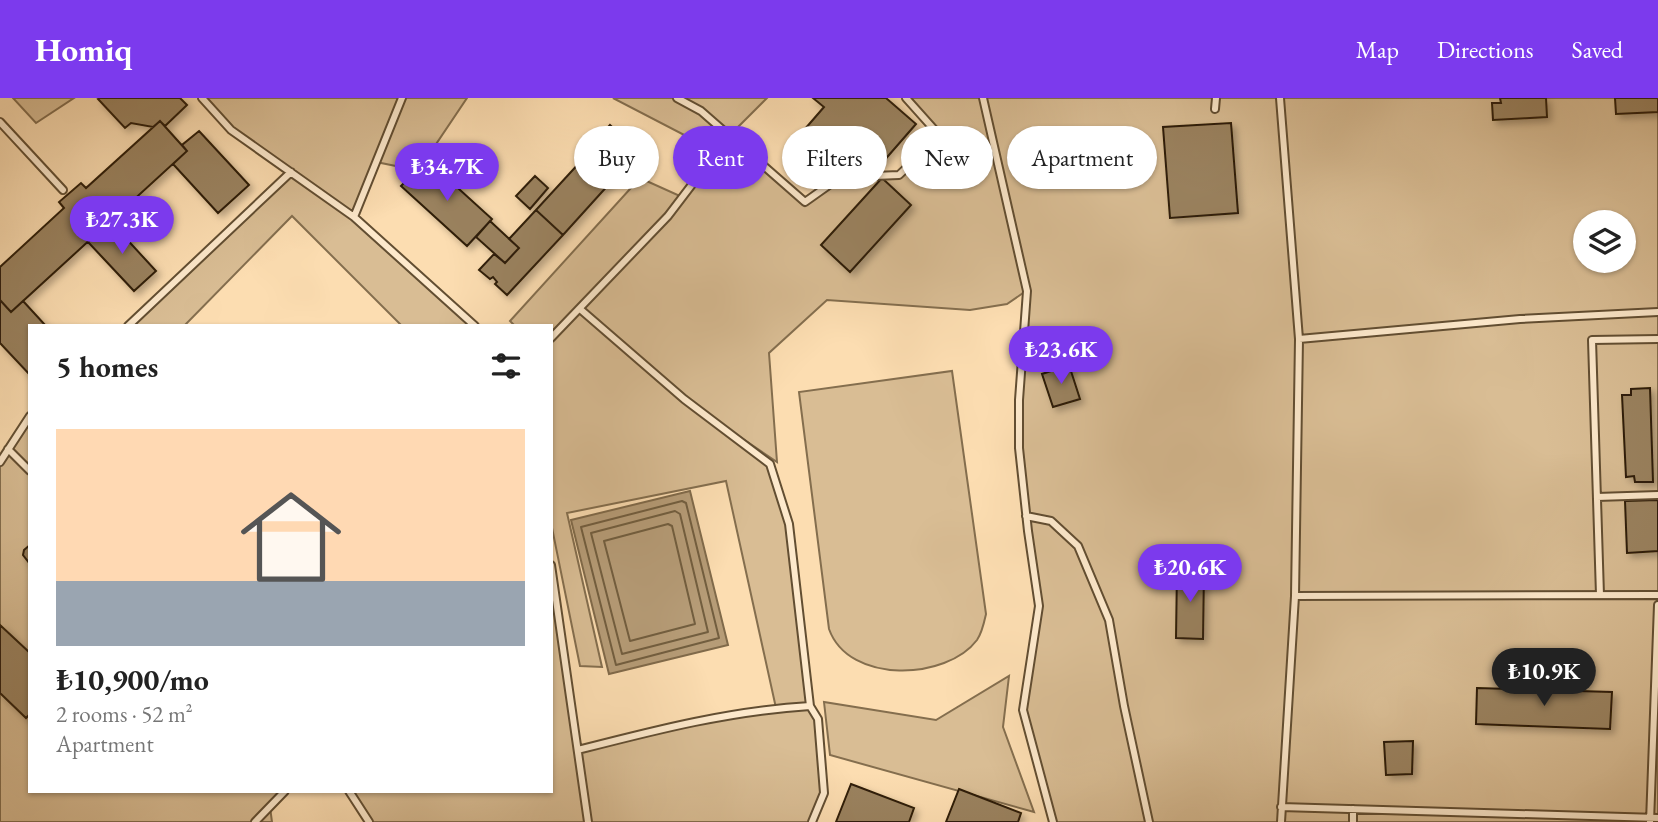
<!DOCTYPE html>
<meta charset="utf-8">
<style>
:root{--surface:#fff;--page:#f6f6f6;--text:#222;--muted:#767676;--accent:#7c3aed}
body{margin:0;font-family:"EB Garamond",serif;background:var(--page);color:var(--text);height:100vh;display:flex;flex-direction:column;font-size:26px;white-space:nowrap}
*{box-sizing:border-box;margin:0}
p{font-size:23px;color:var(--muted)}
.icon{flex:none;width:38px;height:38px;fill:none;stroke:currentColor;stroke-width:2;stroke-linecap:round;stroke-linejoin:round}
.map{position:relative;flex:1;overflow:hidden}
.panel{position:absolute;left:28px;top:226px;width:525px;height:469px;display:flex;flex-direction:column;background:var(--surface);border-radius:0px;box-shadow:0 2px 5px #0004}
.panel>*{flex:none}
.banner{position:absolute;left:574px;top:28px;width:665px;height:63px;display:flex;gap:14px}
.controls{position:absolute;left:1573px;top:112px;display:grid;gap:14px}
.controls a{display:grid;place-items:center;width:63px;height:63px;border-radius:50%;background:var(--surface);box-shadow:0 2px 5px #0004;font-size:35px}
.price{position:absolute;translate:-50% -60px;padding:0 16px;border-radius:24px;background:var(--accent);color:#fff;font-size:23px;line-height:46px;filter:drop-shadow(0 2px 4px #0008)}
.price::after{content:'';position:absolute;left:50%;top:42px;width:21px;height:16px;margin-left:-10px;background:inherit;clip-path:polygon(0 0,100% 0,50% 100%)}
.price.on{background:#222;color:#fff}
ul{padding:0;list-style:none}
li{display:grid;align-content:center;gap:14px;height:371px;padding:0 28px}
li span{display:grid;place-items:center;height:217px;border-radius:0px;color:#555}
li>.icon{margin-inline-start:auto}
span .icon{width:126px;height:126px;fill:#fffc;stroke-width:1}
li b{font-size:30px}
h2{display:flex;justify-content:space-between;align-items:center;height:84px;padding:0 28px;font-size:30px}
.chip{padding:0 24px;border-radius:32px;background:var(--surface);box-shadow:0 2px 5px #0004;font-size:24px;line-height:63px}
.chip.on{background:var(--accent);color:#fff}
header{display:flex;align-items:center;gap:42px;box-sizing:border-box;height:98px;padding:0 35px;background:var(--accent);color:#fff}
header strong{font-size:33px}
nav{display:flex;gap:38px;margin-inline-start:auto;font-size:24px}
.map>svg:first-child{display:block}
.green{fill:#d9bd94;stroke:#846e4e;stroke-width:2;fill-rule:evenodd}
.water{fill:#b69c77;stroke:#806a4a;stroke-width:2}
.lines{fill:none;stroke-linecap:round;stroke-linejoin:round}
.shore{stroke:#725e3f;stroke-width:2}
.building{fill:#9a825f;stroke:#2f1f07;stroke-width:2;filter:url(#shadow)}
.service-casing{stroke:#624e32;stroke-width:10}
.service{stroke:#fde9cc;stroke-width:6}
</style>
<header>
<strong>Homiq</strong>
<nav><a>Map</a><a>Directions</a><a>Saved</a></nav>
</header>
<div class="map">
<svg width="1658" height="724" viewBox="0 0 1658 724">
<defs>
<filter id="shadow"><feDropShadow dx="4" dy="4" stdDeviation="3.5" flood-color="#0004"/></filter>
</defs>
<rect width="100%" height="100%" fill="#fcddb1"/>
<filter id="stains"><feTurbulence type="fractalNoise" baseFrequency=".00286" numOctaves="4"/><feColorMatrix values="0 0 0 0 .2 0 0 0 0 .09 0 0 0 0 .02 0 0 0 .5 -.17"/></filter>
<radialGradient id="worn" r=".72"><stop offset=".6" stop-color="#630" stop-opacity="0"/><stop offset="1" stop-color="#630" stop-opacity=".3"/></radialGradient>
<path class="green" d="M 13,0 L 74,0 L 36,25 Z
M 202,0 L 467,0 L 426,61 L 415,72 L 376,64 L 354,119 L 474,227 L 401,227 L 292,118 L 185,227 L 128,228 L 291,74 L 231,32 Z
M 613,0 L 767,0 L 729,38 L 805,104 L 860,65 L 874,78 L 899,77 L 940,38 L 906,0 L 1658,0 L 1658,724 L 1053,724 L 1023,612 L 1039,508 L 1019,350 L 1026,193 L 1007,206 L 970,212 L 827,202 L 769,255 L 777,364 L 700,312 L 770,366 L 789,426 L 810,608 L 818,621 L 824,695 L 812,724 L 369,724 L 349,693 L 551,693 L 551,472 L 578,652 L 776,610 L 726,383 L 567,415 L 602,569 L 580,568 L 551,425 L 551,228 L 514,227 L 510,223 L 640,80 L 682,99 L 703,71 L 692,41 ZM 1586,124 L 1624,124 L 1624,163 L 1586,163 Z
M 952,273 L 986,516 C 984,525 982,535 977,542 C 947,582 849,587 829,531 L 799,294 Z
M 30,318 L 30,693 L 285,693 L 270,709 L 272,724 L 0,724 L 0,364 Z
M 1009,578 L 1003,629 L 1034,714 L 830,657 L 824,604 L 936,622 Z"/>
<path class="water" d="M 690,393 L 728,547 L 609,576 L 571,422 Z"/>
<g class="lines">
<path class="shore" d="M 682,403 L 686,405 L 719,540 L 616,567 L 581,429 Z
M 675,413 L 680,416 L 708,534 L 622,556 L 591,435 Z
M 668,426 L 672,428 L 695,526 L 630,543 L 604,443 Z"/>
</g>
<path class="building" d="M 100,0 L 180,0 L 187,7 L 165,28 L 160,23 L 153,29 L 131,25 L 125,30 L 98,1 Z
M 813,0 L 886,0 L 916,26 L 882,65 L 862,48 L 839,75 L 806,50 L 808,48 L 798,39 L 824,9 Z
M 1500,0 L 1546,0 L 1547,19 L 1493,22 L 1492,5 L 1501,5 Z
M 1615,0 L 1658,0 L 1658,14 L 1616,16 Z
M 160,23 L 187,53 L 11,214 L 0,202 L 0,169 L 64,110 L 59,104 L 81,85 L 86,90 Z
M 1231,25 L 1238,115 L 1170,120 L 1163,29 Z
M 610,27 L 641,56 L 632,65 L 628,61 L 618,73 L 598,54 L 606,46 L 599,39 Z
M 199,33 L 249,87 L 218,115 L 173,66 L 187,53 L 182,47 Z
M 593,50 L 620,74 L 563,137 L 536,112 Z
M 426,61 L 492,121 L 467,148 L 401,88 L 411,78 L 413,80 L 418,75 L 415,72 Z
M 535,78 L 548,90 L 530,111 L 516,98 Z
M 882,80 L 911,107 L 850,174 L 821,147 Z
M 536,112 L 563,137 L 507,197 L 495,186 L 497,184 L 493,179 L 490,181 L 479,172 L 494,156 L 505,165 L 519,150 L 509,141 Z
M 110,123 L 156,173 L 134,193 L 88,144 Z
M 490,123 L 519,150 L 505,165 L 476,139 Z
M 0,202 L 11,214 L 23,203 L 46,228 L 30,228 L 30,277 L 0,245 Z
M 1069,267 L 1080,301 L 1053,309 L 1042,276 Z
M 1650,290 L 1653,384 L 1635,384 L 1634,378 L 1626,379 L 1622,297 L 1631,297 L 1631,291 Z
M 1658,402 L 1658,453 L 1627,455 L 1625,403 Z
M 30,447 L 30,466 L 23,457 L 24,452 Z
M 1177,472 L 1204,472 L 1203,541 L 1176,540 Z
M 0,527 L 30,555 L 30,616 L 26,620 L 0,595 Z
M 1477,590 L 1612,594 L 1610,631 L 1476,626 Z
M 1413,643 L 1412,676 L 1386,677 L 1384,644 Z
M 851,686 L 914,710 L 909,724 L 836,724 Z
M 959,691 L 1021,715 L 1018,724 L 946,724 Z"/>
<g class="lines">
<defs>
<path id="service" d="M 202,0 L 231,32 L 354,119 L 475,228
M 677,0 L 701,13 L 805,104 L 860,65 L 874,78 L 899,77 L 940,38 L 906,0
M 983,0 L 1027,193 L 1019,302 L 1019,350 L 1028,433 L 1039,508 L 1023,612 L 1053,724
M 1280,0 L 1299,241 L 1295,498 L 1281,724
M 1215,11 L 1216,0
M 0,24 L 63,92
M 354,119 L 402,0
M 580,211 L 684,301 L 770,366 L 789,426 L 810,608
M 128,228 L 291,74
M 551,240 L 668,118 L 729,38
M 1299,241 L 1520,221 L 1658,214
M 8,351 L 30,373
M 0,364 L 30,318
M 1597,399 L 1658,397
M 1026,418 L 1051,423 L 1078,448 L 1109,522 L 1124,608 L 1149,724
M 551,467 L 588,724
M 1600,497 L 1592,242 L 1658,241
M 1295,498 L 1658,497
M 578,652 C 656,632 729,613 810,608 L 818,621 L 824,695 L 812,724
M 349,693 L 369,724
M 1281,709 L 1658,720
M 1353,711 L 1353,724
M 255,724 L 285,693
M 1650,724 L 1658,507"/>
</defs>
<use href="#service" class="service-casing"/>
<use href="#service" class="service"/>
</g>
<rect width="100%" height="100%" filter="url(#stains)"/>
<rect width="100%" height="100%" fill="url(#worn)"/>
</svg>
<div class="controls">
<a><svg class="icon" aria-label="layers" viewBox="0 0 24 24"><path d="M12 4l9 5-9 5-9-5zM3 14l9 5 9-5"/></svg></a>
</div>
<b class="price" style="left:447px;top:105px">₺34.7K</b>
<b class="price" style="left:122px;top:158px">₺27.3K</b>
<b class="price" style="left:1061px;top:288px">₺23.6K</b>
<b class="price" style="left:1190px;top:506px">₺20.6K</b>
<b class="price on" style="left:1544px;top:610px">₺10.9K</b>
<div class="banner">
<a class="chip">Buy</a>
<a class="chip on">Rent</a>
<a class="chip">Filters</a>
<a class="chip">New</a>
<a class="chip">Apartment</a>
</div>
<section class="panel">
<h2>5 homes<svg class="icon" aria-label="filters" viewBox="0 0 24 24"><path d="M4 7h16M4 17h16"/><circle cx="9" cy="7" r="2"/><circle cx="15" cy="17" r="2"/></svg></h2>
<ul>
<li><span style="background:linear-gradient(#ffd9b3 70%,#9aa5b1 0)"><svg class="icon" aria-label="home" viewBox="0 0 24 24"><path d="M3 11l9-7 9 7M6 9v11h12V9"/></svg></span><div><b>₺10,900/mo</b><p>2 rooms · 52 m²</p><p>Apartment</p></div></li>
</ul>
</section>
</div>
